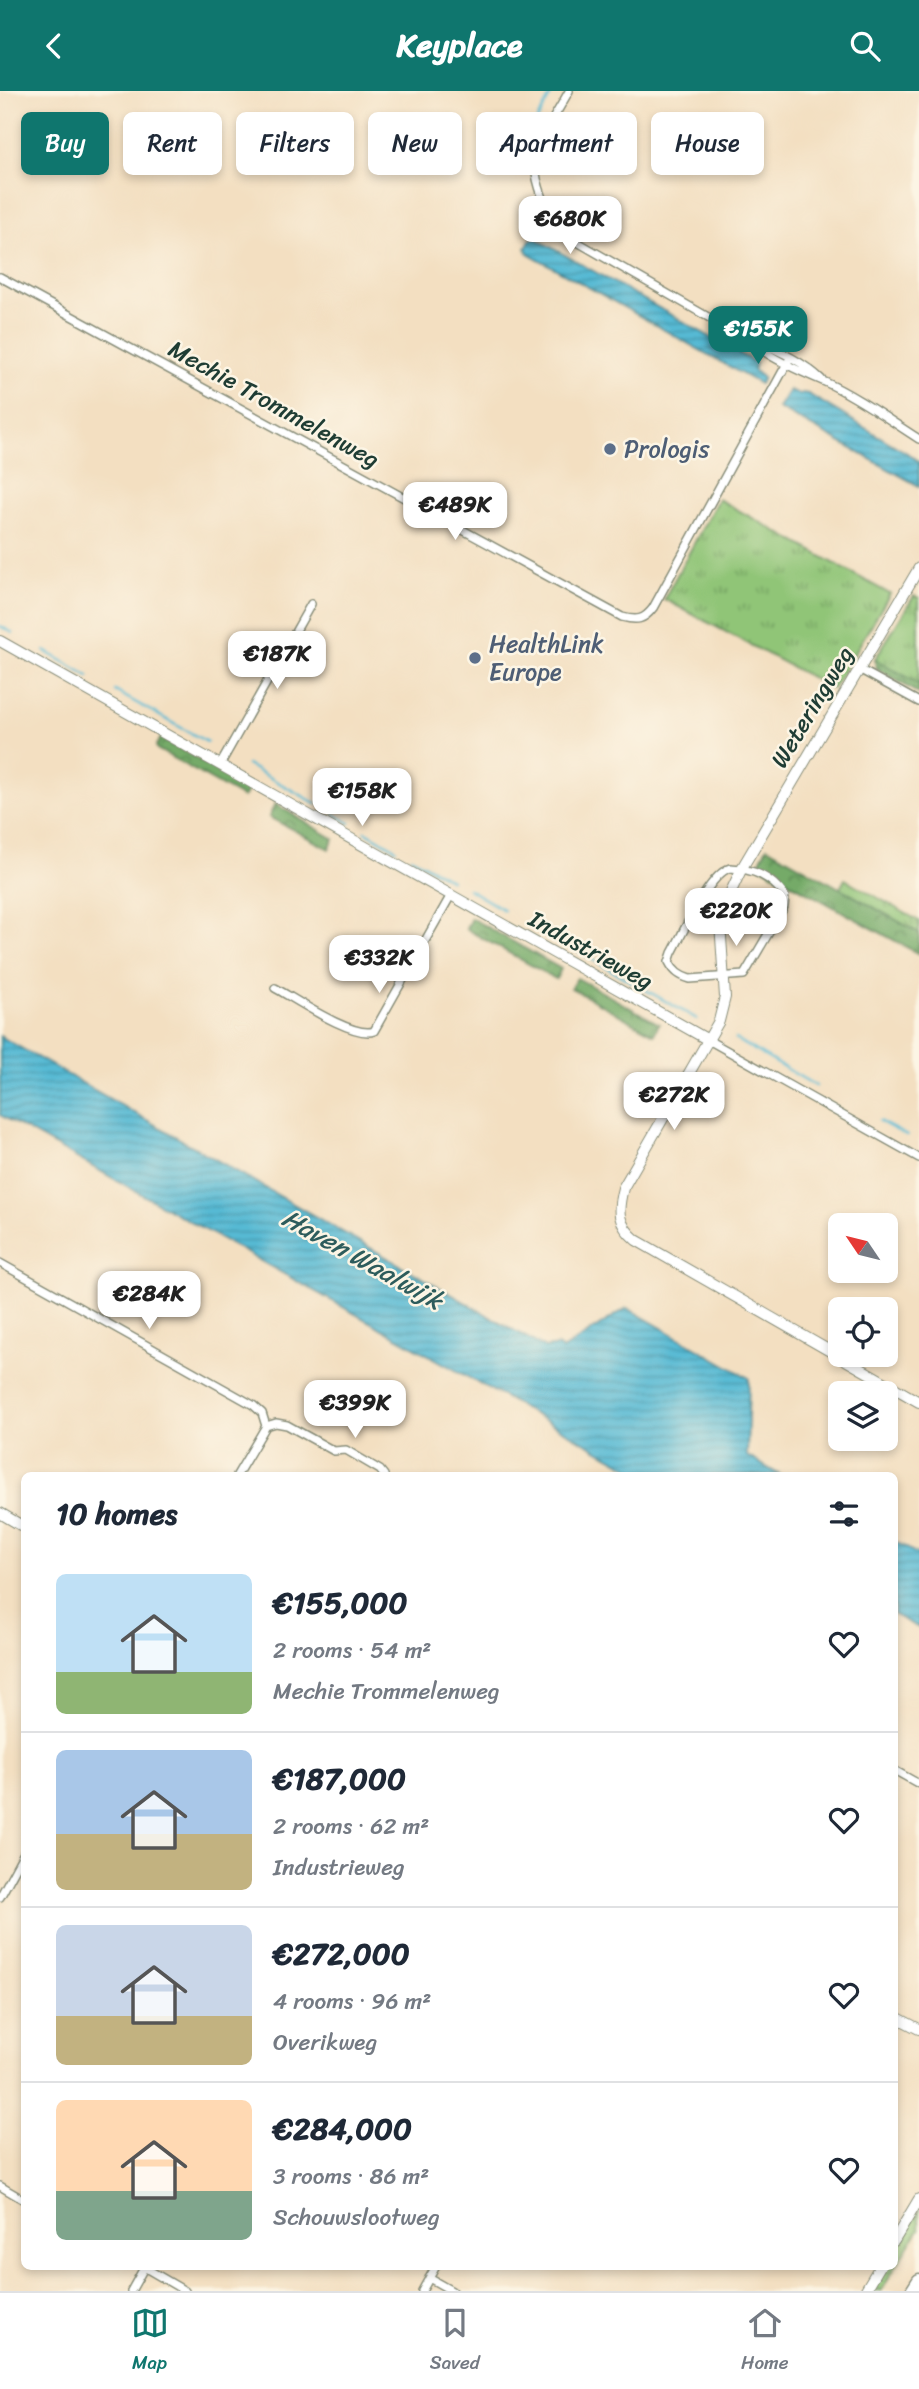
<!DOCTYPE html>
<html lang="en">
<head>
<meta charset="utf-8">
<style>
  body { margin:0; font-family:Sriracha,sans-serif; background:#f6f6f7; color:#1f2937; height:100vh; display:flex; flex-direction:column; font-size:26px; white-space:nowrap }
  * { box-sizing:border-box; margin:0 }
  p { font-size:23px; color:#747a83 }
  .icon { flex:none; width:38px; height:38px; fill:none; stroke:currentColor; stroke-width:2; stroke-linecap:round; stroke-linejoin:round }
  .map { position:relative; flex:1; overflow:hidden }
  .sheet { position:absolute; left:21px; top:1381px; width:877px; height:798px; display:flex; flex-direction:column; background:#fff; border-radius:10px; box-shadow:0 4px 10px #0003 }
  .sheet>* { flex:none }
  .guide { position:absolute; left:21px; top:21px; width:878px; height:63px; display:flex; gap:14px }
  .needle { width:46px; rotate:305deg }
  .buttons { position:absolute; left:828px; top:1122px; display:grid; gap:14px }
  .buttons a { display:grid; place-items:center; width:70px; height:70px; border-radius:10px; background:#fff; box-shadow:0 4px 10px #0003; font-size:35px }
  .price { position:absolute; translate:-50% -60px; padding:0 16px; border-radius:14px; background:#fff; color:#222; font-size:23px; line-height:46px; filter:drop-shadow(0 2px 4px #0008) }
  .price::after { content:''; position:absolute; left:50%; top:42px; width:21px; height:16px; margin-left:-10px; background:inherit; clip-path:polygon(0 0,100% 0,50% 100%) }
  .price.current { background:#0f766e; color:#fff }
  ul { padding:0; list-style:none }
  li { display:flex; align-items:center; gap:21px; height:175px; padding:0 35px }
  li+li { border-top:2px solid #e0e1e3 }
  li span { display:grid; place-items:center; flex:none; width:196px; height:140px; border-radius:10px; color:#555 }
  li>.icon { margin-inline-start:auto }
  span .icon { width:84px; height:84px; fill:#fffc; stroke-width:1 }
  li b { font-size:30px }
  h2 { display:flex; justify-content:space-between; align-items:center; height:84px; padding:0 35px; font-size:30px }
  .pill { padding:0 24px; border-radius:10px; background:#fff; box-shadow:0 4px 10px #0003; font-size:24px; line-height:63px }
  .pill.current { background:#0f766e; color:#fff }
  header { display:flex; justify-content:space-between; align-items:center; height:91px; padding:0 35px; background:#0f766e; color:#fff; font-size:32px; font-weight:800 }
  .menu { display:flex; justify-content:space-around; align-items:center; height:98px; border-top:2px solid #e0e1e3; background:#fff; font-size:19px; color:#747a83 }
  .menu a { display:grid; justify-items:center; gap:4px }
  .menu .current { color:#0f766e }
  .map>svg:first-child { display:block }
</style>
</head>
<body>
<header><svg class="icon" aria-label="back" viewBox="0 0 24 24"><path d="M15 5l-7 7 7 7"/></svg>Keyplace<svg class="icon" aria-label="search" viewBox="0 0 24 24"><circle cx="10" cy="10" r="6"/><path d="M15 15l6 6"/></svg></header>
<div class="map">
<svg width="919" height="2200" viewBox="0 0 919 2200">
  <defs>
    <pattern id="grass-tufts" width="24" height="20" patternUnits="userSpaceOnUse" patternTransform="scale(1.75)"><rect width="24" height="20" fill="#90c577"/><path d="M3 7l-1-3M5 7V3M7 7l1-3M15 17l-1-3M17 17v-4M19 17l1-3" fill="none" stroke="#75a162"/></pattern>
    <pattern id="forest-crowns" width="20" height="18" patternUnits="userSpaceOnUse" patternTransform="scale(1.75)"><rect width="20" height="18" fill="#74aa68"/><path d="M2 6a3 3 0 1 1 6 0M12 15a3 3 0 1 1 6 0" fill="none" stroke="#5f8c56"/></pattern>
    <pattern id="water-rules" width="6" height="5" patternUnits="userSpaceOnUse" patternTransform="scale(1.75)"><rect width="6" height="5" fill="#56bad4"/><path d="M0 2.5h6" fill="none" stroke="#4798ad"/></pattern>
  </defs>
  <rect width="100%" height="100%" fill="#fcf5e5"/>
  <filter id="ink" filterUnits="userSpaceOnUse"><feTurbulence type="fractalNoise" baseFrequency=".0143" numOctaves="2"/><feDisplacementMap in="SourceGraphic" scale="14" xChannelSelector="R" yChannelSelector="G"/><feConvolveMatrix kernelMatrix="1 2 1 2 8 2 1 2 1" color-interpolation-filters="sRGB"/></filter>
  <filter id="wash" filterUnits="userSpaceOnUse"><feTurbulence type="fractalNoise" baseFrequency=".00686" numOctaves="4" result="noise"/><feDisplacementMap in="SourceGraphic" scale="28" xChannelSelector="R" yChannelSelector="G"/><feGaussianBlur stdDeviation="1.57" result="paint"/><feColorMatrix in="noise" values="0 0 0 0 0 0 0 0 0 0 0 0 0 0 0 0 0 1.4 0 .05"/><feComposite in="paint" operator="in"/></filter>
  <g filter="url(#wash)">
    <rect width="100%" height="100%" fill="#f3dfc1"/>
    <path fill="url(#grass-tufts)" stroke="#588156" stroke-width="2" d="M718,408L890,503L833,598L664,508Z
      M914,505L919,507V593L875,568Z
      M845,788L919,830V842L840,797Z
      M919,2118V2138L881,2200H872L886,2175H894V2161Z"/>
    <path fill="url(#forest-crowns)" stroke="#4a744e" stroke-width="2" d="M875,568L919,593V603L876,577Z
      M161,647L245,695L249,697L243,707L157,658L156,655Z
      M275,713L334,748L329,758L269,726Z
      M767,756L919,842V863L758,774Z
      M471,827L561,878L556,888L466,838Z
      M577,887L659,933L654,943L571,897Z"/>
    <path fill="url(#water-rules)" stroke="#3a7c84" stroke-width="2" d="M535,147L756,272L753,279L763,286L760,293L528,162L526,157L530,149Z
      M789,299L800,304L802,302L808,303L907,362L919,371V395L778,317Z
      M0,945L545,1257L558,1255L562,1259L627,1217L749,1287L747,1365L780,1384H643L0,1024Z
      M894,1450L919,1464V1537L894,1524Z"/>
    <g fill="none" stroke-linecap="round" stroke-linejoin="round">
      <path stroke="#56bad4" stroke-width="2.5" d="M519,62L553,0
        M0,535L13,542
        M45,560L89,585
        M115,600L207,651
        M247,674L317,713
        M334,723L350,732
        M365,740L396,758
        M411,766L451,789
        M468,798L504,819
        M530,833L697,928
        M735,948L816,995
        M879,1030L907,1045"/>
    </g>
  </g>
  <g filter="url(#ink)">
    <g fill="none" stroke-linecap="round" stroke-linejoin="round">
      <g stroke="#898e7a" stroke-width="10">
        <path id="street" d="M569,0C558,21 540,45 536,69C532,88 550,126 560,141L748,249C772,268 797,279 825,291C858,306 889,329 919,348
          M0,186L622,526C637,530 644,529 653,517L790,267
          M752,250C777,258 802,270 821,288
          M859,578L919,611
          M220,674L311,513
          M730,777C754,778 770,785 785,805L784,816L744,884L690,888C680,885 674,881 669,871L672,862C683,842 709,783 730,777Z
          M275,897C295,908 354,948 374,940L451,804
          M710,950L919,1067
          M0,1172L253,1314L262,1322L266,1335
          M237,1384L266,1335L276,1332L287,1334L334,1360L346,1359L380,1379L384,1384
          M894,1679L919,1693
          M0,1806L24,1762
          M0,2095L24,2109
          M142,2175L185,2200
          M429,2187L452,2200
          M131,2200L145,2175
          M422,2200L436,2175"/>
      </g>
      <g stroke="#898e7a" stroke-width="12">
        <path id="secondary" d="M919,477L742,777L727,809L720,831L725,906L719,930L623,1097C617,1120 617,1133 636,1149L919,1311
          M0,550L710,950
          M0,1422L24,1436
          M894,1925L919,1938
          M894,2150L919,2108
          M865,2200L880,2175"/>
      </g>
      <g stroke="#898e7a" stroke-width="15">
        <path id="highway" d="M912,2200L919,2189"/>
      </g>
      <use href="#street" stroke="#fff" stroke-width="7"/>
      <use href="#secondary" stroke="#fff" stroke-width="10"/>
      <use href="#highway" stroke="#fff" stroke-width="12"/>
    </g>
  </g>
  <g fill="#5c6f8a" stroke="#fcf5e5" stroke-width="2.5">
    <circle cx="610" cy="358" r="7"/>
    <circle cx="475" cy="567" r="7"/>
  </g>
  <g text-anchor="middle" stroke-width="5" stroke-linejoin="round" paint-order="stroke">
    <g font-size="24" fill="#1f3d34" stroke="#fcf5e5">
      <text transform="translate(274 313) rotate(29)" y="8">Mechie Trommelenweg</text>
      <text transform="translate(812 616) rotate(-59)" y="8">Weteringweg</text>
      <text transform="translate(591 859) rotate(29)" y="8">Industrieweg</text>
    </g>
    <g font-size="24" fill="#4e5e75" stroke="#fcf5e5" text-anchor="start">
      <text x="624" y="366">Prologis</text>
      <text x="489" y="561">HealthLink<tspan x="489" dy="28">Europe</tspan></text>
    </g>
    <g font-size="26" font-style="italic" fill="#2d5c5c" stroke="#fcf5e5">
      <text transform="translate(363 1168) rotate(29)" y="9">Haven Waalwijk</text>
    </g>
  </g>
</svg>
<div class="buttons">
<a><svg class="needle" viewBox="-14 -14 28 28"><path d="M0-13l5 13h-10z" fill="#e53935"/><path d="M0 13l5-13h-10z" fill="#747a83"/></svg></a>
<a><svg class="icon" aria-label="locate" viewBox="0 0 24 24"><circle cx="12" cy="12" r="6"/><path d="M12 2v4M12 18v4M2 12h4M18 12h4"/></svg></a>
<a><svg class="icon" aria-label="layers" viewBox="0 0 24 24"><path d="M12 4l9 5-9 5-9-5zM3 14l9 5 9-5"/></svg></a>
</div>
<b class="price" style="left:570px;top:165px">€680K</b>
<b class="price current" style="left:758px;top:275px">€155K</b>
<b class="price" style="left:455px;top:451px">€489K</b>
<b class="price" style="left:277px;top:600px">€187K</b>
<b class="price" style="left:362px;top:737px">€158K</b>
<b class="price" style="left:736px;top:857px">€220K</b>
<b class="price" style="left:379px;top:904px">€332K</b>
<b class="price" style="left:674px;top:1041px">€272K</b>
<b class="price" style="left:149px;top:1240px">€284K</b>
<b class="price" style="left:355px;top:1349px">€399K</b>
<div class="guide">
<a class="pill current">Buy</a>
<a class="pill">Rent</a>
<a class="pill">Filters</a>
<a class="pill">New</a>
<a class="pill">Apartment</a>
<a class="pill">House</a>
</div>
<section class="sheet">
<h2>10 homes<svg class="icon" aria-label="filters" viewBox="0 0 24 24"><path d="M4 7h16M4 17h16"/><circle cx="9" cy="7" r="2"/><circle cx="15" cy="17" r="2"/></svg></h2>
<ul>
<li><span style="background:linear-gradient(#bfe0f5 70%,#8fb573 0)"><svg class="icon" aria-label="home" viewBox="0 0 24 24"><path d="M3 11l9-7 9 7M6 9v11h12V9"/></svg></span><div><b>€155,000</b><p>2 rooms · 54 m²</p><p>Mechie Trommelenweg</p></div><svg class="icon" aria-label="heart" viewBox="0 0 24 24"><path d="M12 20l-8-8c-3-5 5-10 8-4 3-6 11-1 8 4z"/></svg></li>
<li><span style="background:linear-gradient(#a9c7e8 60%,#c2b280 0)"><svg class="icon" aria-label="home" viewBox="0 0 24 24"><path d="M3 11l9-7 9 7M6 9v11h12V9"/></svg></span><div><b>€187,000</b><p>2 rooms · 62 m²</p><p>Industrieweg</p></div><svg class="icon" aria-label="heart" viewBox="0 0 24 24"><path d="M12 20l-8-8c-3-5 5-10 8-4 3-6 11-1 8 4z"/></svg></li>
<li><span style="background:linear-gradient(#c9d6e8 65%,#c2b280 0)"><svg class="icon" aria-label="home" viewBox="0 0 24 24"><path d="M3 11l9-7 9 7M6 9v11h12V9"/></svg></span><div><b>€272,000</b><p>4 rooms · 96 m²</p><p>Overikweg</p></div><svg class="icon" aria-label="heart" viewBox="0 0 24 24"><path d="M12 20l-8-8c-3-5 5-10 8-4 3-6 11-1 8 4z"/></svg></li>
<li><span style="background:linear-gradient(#ffd9b3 65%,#7fa58c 0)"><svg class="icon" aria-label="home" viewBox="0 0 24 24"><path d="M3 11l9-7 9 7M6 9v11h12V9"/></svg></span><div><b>€284,000</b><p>3 rooms · 86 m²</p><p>Schouwslootweg</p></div><svg class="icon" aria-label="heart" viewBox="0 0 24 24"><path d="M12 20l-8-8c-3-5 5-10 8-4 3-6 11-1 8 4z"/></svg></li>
</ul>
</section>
</div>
<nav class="menu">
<a class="current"><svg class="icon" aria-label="map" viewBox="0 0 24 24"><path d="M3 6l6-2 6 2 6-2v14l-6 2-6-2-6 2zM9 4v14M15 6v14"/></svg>Map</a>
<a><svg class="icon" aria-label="saved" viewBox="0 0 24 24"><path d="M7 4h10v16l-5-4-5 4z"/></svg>Saved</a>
<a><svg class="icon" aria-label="home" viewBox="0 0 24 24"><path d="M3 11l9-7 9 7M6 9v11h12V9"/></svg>Home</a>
</nav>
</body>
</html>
